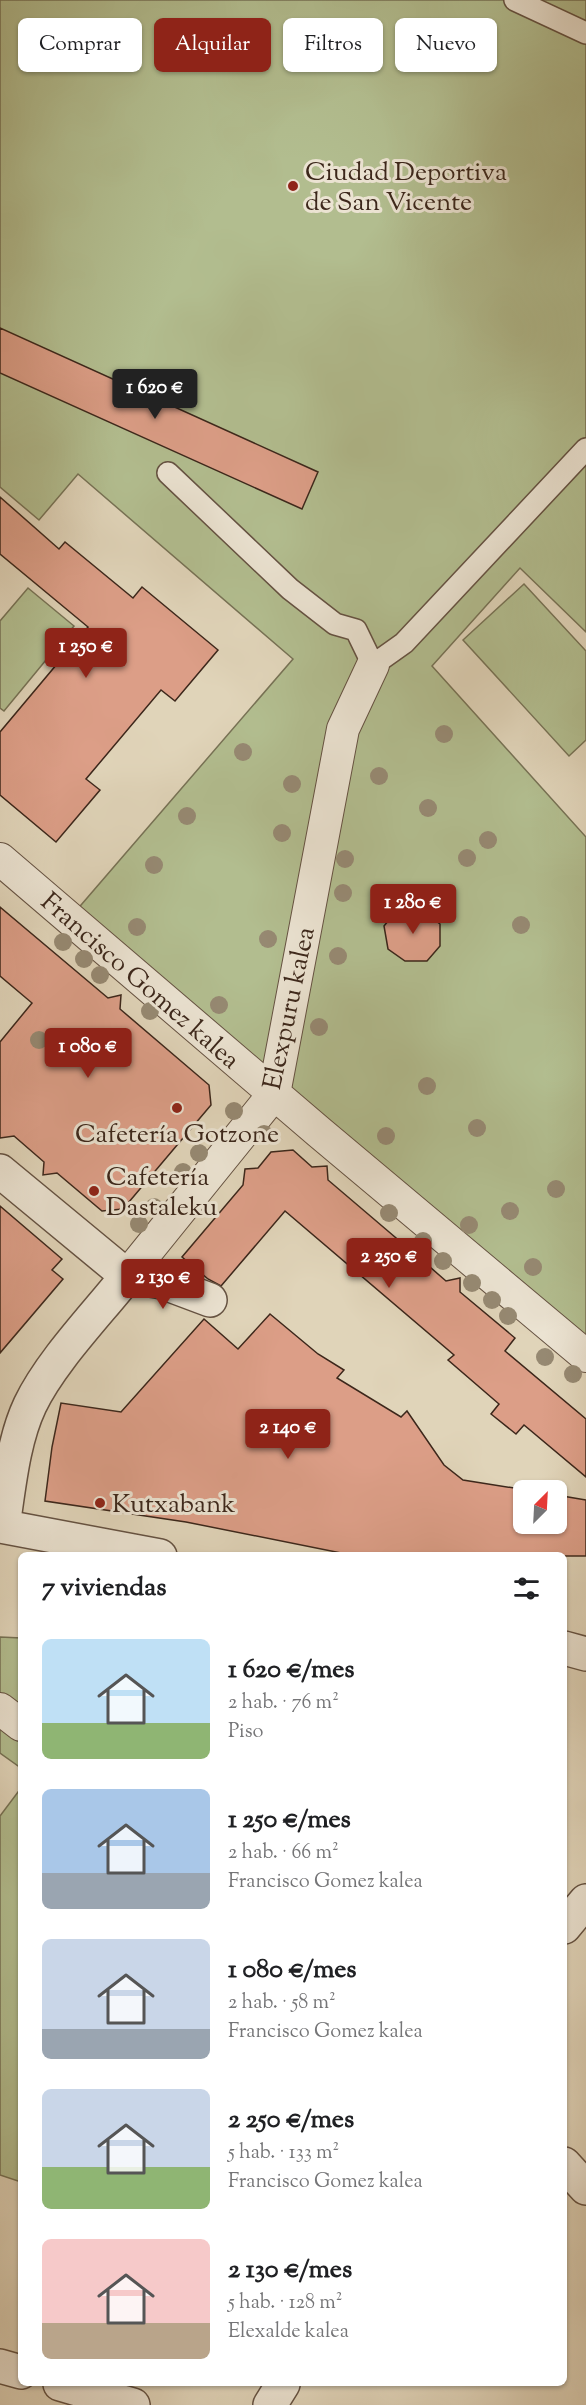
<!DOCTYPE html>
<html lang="es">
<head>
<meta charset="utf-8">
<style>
  body { margin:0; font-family:"Sorts Mill Goudy",serif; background:#f2f2f2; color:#202124; height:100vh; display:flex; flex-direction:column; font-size:22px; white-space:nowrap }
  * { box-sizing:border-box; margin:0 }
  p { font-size:20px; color:#757577 }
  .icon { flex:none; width:33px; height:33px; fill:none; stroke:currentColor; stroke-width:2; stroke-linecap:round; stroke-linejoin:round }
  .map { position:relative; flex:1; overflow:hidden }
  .side { position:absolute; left:18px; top:1552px; width:549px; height:834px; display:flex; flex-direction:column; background:#fff; border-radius:9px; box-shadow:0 2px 4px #0004 }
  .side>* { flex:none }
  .top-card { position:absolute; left:18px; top:18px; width:550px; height:54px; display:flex; gap:12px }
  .needle { width:39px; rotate:24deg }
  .fabs { position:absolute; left:513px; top:1480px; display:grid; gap:12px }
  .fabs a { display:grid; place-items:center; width:54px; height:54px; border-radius:9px; background:#fff; box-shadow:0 2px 4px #0004; font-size:30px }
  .price { position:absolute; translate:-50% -51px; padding:0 14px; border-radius:6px; background:#8f2418; color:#fff; font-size:20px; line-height:39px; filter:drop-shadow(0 2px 3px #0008) }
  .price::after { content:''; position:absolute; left:50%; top:36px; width:18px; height:14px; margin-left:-9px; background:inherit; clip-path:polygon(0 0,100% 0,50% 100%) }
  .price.on { background:#222; color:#fff }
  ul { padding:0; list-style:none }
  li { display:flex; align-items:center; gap:18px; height:150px; padding:0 24px }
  li span { display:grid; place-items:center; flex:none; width:168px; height:120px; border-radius:9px; color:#555 }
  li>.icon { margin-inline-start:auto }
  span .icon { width:72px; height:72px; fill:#fffc; stroke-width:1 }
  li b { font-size:26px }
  h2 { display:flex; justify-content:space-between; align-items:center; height:72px; padding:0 24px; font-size:26px }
  .chip { padding:0 21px; border-radius:9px; background:#fff; box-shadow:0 2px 4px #0004; font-size:21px; line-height:54px }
  .chip.on { background:#8f2418; color:#fff }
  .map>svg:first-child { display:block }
</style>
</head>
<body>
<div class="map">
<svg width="586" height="2405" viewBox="0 0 586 2405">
  <rect width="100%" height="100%" fill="#e0d4b9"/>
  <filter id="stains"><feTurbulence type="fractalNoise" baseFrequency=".00333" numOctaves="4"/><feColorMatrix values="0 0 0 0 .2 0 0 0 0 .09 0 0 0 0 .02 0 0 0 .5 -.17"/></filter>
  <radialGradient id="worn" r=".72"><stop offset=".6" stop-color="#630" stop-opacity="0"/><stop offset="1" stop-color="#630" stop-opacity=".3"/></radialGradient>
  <path fill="#b2bd8f" stroke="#777255" stroke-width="1.5" d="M0,0H586V632L520,568L432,666L586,837V1356L69,919L293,659L78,474L39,520L0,487Z
    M524,584L586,651V740L569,756L463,640Z
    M28,588L74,626L4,711L0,708V621Z
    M0,1637L21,1638V1768L0,1753Z
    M21,1788V2182L0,2175V1816Z"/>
  <path fill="#dc9e87" stroke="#3c271b" stroke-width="1.5" d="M0,328L318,472L302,509L0,373Z
    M0,497L59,549L65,542L133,598L142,587L218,650L175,701L161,690L86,779L100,790L56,842L0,795V732L88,627L0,554Z
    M0,907L108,998L121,995L120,1009L209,1085L211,1105L123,1209L102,1211L57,1173L43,1175L44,1162L14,1136L0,1138V1042L32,1003L0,976Z
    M419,908L440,924V946L427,961H405L388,949L384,926L397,910Z
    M293,1150L312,1167L327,1166L328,1180L402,1243L415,1241V1254L446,1281L460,1278V1292L515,1338L505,1351L586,1419V1477L524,1425L516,1434L491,1414L499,1404L448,1360L454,1355L285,1211L221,1286L208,1279L182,1257L243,1185L245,1169L258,1168L271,1152Z
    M0,1206L62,1259L52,1270L63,1279L0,1353Z
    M270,1314L318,1354L344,1370L337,1378L401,1417L407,1411L444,1465L463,1480L533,1491H524V1524H556V1495L586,1500V1556H356L186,1522L45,1501L52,1447L61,1403L121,1412L204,1319L238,1349Z"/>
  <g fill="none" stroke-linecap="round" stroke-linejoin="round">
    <g stroke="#655242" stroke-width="24">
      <path id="service" d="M515,0L586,33
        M168,473L290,589L335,624L356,630L373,665L404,643L586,449"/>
    </g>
    <g stroke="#655242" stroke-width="34">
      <path id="pedestrian" d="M0,859L319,1132L586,1356
        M127,1276L274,1094L343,729L373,665
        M0,1709L21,1725"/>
    </g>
    <g stroke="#655242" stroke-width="36">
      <path id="minor" d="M0,1171L127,1276L162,1282L210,1300
        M0,1526L160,1556
        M3,1526C9,1487 13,1441 30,1405C51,1361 97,1314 127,1276
        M564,1648L586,1654
        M564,2164L586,2188"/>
    </g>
    <g stroke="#655242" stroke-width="36">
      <path id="tertiary" d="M564,1927L586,1901
        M0,2366L21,2372
        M60,2384L133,2405
        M270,2405L283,2384"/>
    </g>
    <use href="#service" stroke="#ebe3d2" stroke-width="21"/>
    <use href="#pedestrian" stroke="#ebe3d2" stroke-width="32"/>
    <use href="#minor" stroke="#ebe3d2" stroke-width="33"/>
    <use href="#tertiary" stroke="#ebe3d2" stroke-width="33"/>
  </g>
  <g fill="#968972">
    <circle cx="444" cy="734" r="9"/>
    <circle cx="243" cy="752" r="9"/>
    <circle cx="379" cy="776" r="9"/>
    <circle cx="292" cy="784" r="9"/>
    <circle cx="428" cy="808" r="9"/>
    <circle cx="187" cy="816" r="9"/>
    <circle cx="282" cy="833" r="9"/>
    <circle cx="488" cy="840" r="9"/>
    <circle cx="467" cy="858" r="9"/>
    <circle cx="345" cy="859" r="9"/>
    <circle cx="154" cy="865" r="9"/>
    <circle cx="343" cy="893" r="9"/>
    <circle cx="521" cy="925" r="9"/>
    <circle cx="137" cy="927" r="9"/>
    <circle cx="268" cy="939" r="9"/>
    <circle cx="63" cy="942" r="9"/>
    <circle cx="338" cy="956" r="9"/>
    <circle cx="84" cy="959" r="9"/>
    <circle cx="100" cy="975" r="9"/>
    <circle cx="219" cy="1005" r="9"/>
    <circle cx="150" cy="1011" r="9"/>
    <circle cx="319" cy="1027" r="9"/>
    <circle cx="39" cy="1040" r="9"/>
    <circle cx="427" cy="1086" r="9"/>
    <circle cx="234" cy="1111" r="9"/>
    <circle cx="477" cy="1128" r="9"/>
    <circle cx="264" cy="1134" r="9"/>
    <circle cx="386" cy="1136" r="9"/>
    <circle cx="199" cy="1153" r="9"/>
    <circle cx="183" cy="1172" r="9"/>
    <circle cx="556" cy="1189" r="9"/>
    <circle cx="154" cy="1207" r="9"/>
    <circle cx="510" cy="1211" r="9"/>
    <circle cx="389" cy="1213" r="9"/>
    <circle cx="139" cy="1224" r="9"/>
    <circle cx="469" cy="1225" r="9"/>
    <circle cx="423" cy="1241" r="9"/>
    <circle cx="443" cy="1261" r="9"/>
    <circle cx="533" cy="1267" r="9"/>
    <circle cx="472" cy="1283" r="9"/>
    <circle cx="492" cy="1300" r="9"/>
    <circle cx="508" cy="1316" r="9"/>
    <circle cx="545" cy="1357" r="9"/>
    <circle cx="573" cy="1374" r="9"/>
  </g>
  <g fill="#8f2418" stroke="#ebe3d2" stroke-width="2">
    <circle cx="293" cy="186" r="6"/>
    <circle cx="177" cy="1108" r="6"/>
    <circle cx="94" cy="1191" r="6"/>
    <circle cx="100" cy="1503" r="6"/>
  </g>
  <g text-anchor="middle" stroke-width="6" stroke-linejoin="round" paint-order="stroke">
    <g font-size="26" fill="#3c271b" stroke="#ebe3d2" text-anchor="start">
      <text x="305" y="180">Ciudad Deportiva<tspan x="305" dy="30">de San Vicente</tspan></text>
      <text x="177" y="1142" text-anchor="middle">Cafetería Gotzone</text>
      <text x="106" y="1185">Cafetería<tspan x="106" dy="30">Dastaleku</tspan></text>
      <text x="112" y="1512">Kutxabank</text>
    </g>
    <g font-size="26" fill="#3c271b" stroke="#ebe3d2">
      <text transform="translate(141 980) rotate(41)" y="9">Francisco Gomez kalea</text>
      <text transform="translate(288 1008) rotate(-78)" y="9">Elexpuru kalea</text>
    </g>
  </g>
  <rect width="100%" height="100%" filter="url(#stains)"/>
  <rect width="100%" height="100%" fill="url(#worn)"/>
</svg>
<div class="fabs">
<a><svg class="needle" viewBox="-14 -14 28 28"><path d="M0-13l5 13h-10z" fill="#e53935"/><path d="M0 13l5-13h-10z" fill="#757577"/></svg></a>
</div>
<b class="price on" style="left:155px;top:420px">1 620 €</b>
<b class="price" style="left:86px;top:679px">1 250 €</b>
<b class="price" style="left:413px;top:935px">1 280 €</b>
<b class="price" style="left:88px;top:1079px">1 080 €</b>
<b class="price" style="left:389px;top:1289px">2 250 €</b>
<b class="price" style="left:163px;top:1310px">2 130 €</b>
<b class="price" style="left:288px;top:1460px">2 140 €</b>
<div class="top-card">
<a class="chip">Comprar</a>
<a class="chip on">Alquilar</a>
<a class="chip">Filtros</a>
<a class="chip">Nuevo</a>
</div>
<section class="side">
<h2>7 viviendas<svg class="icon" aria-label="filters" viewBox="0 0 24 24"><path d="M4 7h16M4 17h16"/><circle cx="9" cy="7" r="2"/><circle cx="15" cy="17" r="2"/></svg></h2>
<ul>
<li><span style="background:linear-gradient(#bfe0f5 70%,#8fb573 0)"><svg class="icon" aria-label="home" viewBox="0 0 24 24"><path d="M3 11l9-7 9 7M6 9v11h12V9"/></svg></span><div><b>1 620 €/mes</b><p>2 hab. · 76 m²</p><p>Piso</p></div></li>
<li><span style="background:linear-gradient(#a9c7e8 70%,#9aa5b1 0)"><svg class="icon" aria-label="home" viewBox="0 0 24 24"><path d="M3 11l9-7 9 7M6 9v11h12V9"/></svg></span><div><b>1 250 €/mes</b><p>2 hab. · 66 m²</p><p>Francisco Gomez kalea</p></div></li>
<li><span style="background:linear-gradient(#c9d6e8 75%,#9aa5b1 0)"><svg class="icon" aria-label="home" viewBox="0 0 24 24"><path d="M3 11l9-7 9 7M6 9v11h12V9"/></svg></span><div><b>1 080 €/mes</b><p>2 hab. · 58 m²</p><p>Francisco Gomez kalea</p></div></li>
<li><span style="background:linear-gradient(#c9d6e8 65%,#8fb573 0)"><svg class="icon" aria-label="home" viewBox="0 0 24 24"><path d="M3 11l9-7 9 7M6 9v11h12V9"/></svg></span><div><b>2 250 €/mes</b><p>5 hab. · 133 m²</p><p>Francisco Gomez kalea</p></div></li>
<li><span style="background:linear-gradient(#f6c9c9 70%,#b9a48a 0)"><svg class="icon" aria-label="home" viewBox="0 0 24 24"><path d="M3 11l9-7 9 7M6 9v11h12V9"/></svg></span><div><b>2 130 €/mes</b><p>5 hab. · 128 m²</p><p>Elexalde kalea</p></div></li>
</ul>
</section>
</div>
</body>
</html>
